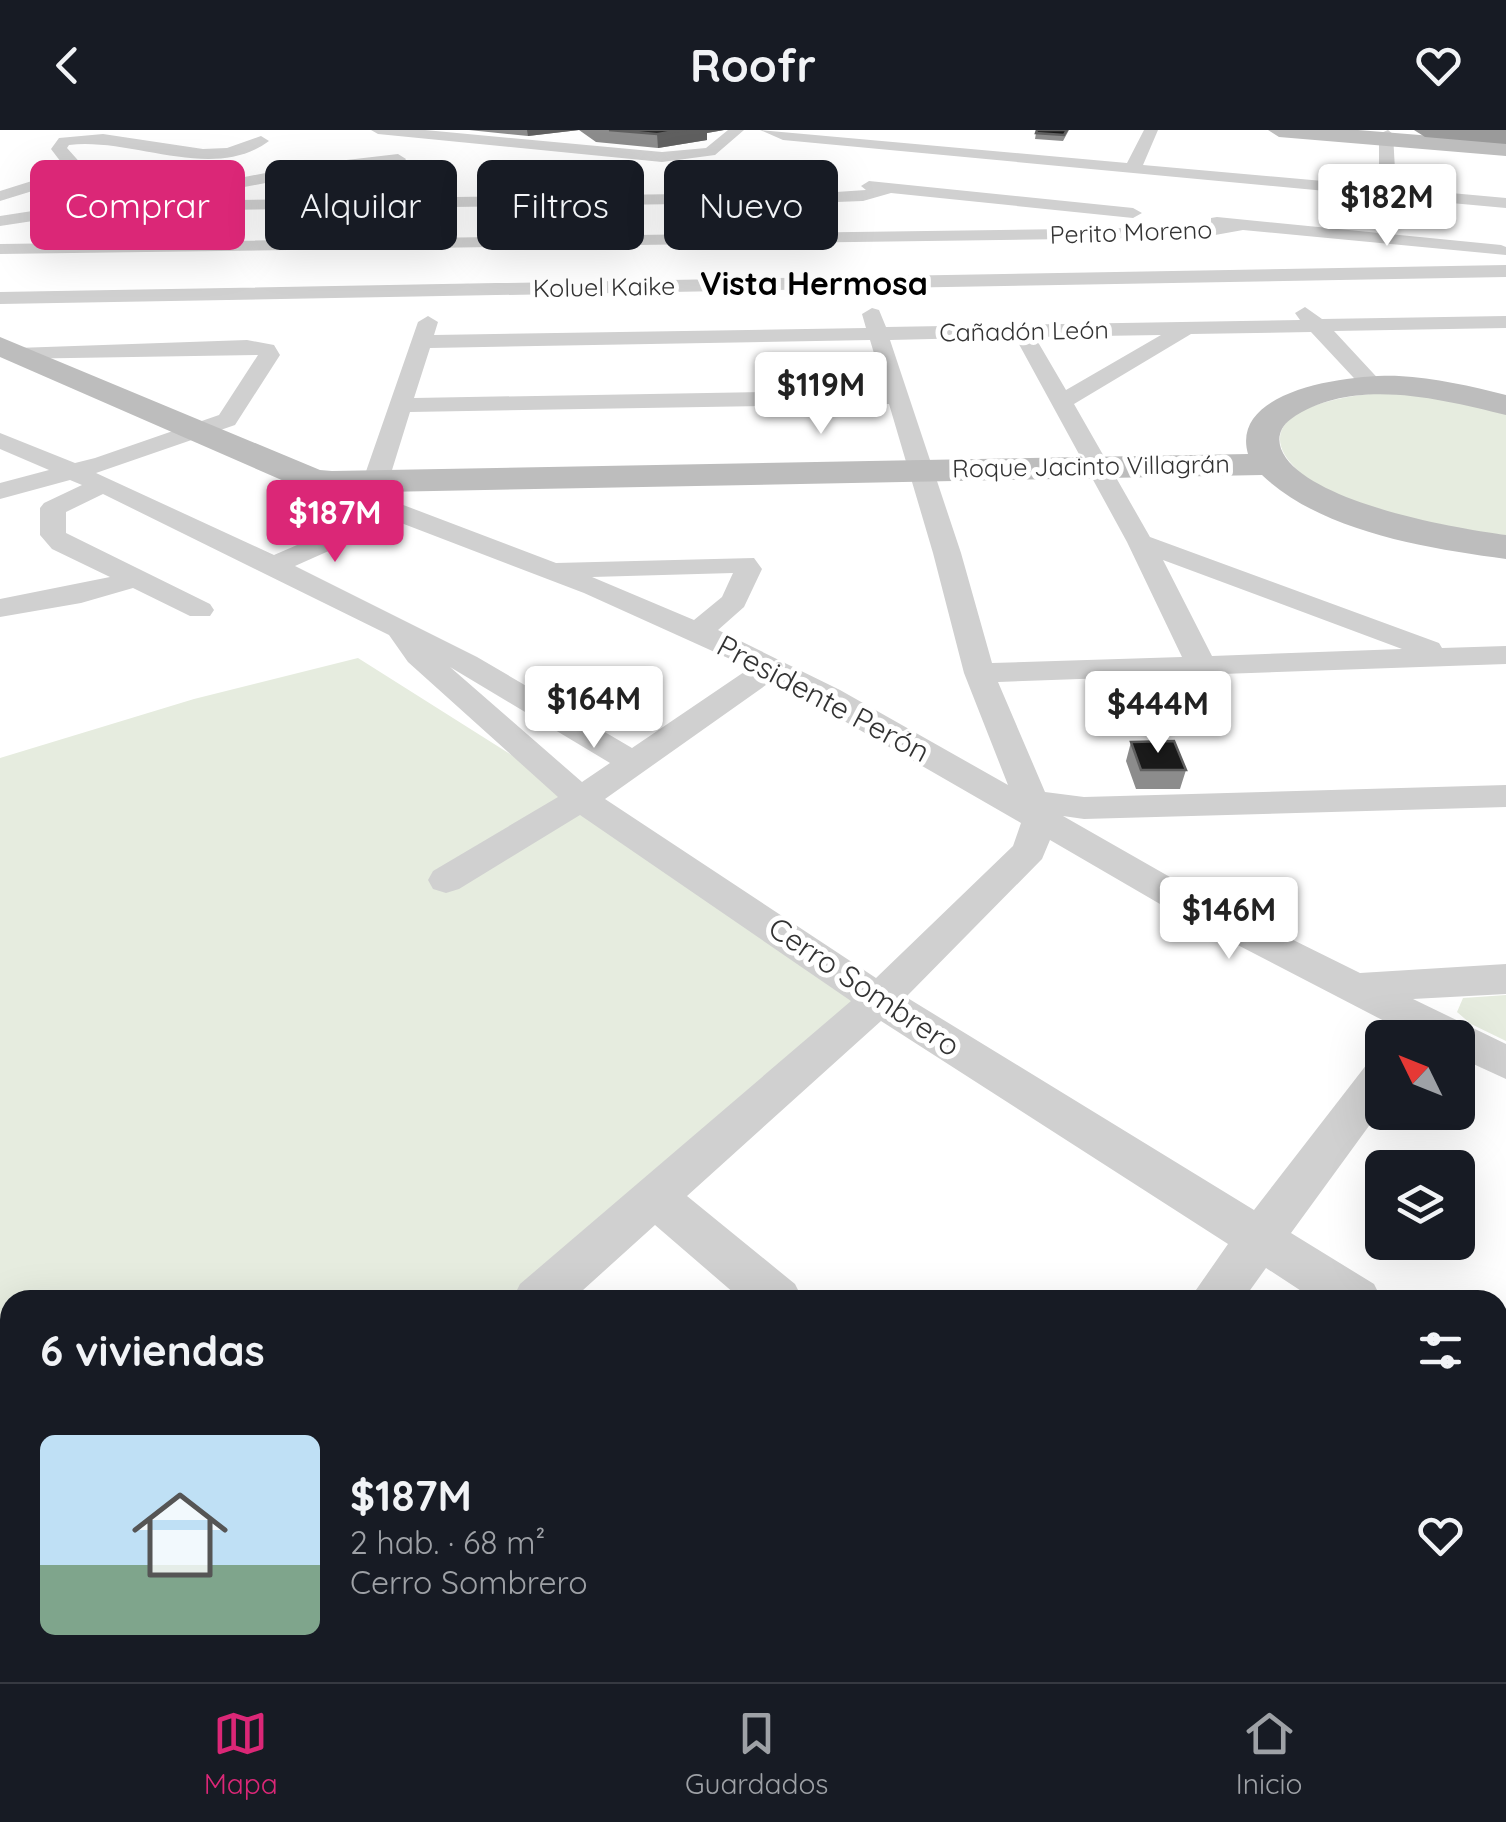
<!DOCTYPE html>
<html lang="es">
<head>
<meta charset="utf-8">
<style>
  body { margin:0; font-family:Quicksand,sans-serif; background:#20242c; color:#f1f3f6; height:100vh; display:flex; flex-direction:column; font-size:38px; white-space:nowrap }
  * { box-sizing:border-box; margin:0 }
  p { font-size:32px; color:#9ea1a6 }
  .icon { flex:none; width:55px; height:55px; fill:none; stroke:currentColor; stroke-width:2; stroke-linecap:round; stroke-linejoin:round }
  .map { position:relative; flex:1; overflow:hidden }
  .drawer { position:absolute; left:0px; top:1160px; width:1508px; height:392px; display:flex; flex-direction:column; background:#171b24; border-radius:30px 30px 0 0; box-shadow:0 10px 40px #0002 }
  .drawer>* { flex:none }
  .guide { position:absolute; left:30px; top:30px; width:1000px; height:90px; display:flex; gap:20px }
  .needle { width:65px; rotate:313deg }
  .tools { position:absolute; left:1365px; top:890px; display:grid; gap:20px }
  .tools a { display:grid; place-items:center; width:110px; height:110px; border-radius:15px; background:#171b24; box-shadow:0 10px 40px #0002; font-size:50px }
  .price { position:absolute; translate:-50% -85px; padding:0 22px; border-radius:10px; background:#fff; color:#222; font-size:32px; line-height:65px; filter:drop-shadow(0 2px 5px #0008) }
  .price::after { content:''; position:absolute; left:50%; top:60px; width:30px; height:22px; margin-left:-15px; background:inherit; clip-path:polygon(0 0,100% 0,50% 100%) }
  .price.selected { background:#db2777; color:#fff }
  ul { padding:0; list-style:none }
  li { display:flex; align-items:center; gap:30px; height:250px; padding:0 40px }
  li span { display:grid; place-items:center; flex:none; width:280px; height:200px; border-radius:15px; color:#555 }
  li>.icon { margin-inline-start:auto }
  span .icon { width:120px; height:120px; fill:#fffc; stroke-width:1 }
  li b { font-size:42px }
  h2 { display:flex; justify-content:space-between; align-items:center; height:120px; padding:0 40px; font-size:42px }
  .chip { padding:0 35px; border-radius:15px; background:#171b24; box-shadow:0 10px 40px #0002; font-size:35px; line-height:90px }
  .chip.selected { background:#db2777; color:#fff }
  header { display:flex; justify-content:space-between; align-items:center; height:130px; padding:0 40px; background:#171b24; font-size:45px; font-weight:800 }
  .tabs { display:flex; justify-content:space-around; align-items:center; height:140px; border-top:2px solid #363941; background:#171b24; font-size:28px; color:#9ea1a6 }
  .tabs a { display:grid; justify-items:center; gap:5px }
  .tabs .selected { color:#db2777 }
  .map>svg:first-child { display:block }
</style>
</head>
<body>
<header><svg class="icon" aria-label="back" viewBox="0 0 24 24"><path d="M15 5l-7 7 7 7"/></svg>Roofr<svg class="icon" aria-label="heart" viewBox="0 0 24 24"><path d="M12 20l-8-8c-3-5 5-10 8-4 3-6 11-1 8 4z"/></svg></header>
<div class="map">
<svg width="1506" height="1552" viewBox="0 0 1506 1552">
  <rect width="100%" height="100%" fill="#fff"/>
  <path fill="#e6ecdf" d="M1380,263L1421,265L1506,282V405C1463,402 1395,395 1356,377C1243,323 1260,273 1380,263Z
    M358,528L581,669L879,870L537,1170H10V1542L358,1543L356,1552H0V628L194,569Z
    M1506,865V911L1471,894L1457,882L1463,868Z"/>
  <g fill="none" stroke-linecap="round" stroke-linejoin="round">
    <path fill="#d0d0d0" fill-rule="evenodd" d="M371,0H425L662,22L706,18L728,0H744L715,25L662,32L378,4Z
      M760,0L1127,33L1144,0H1158L1143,35L1379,56V4L1388,0L1393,4L1396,58L1506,68V78L1396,68L1397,87L1388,92L1379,87V66L783,10Z
      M103,4L203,19L227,18L261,6L269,11C213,53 132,7 69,15L67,18L84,37L81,46L0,71V61L67,40L51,19L59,8Z
      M398,24L406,29L404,32L312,44L213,63L205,58L213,53L312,34Z
      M869,51L1133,78L1142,83L1133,88L891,63L863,71L836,72L141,81L125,77L0,96V86L149,63L155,64L156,71L836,62L866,60L861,56Z
      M1217,87L1501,115L1506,117V125L1243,100L1204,107L0,124V114L1204,97L1211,95V88Z
      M1506,135V147L0,174V162Z
      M1305,177L1322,189L1506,186V198L1334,201L1385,256L1374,263L1366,261L1311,202L1191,204L1074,274L1150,407L1439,513L1442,518L1506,516V534L998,552L1045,662L1084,667L1506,655V677L1084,689L1063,686L1198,763L1360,843L1506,834V864L1413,869L1506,914V949L1458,927V908H1417L1172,781L1050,710L1042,729L906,867L1254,1080L1367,934L1382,929V978L1291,1103L1374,1154L1382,1170H1315L1266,1138L1243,1170H1189L1228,1114L881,891L687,1066L795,1154L803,1170H742L655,1095L572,1170H512L520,1154L851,871L580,685L459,759L446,763L433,759L428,750L433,741L558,667L408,532L389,505L103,364L66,382V403L210,474L214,480L210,486H190L133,458L81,473L0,487V469L110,447L52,419L40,405V378L44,373L82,355L70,350L0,369V353L49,340L0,319V303L75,333L95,328L219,285L258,225L9,229L6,224L17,218L247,210L274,215L280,225L235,295L96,343L274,425L373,382L304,355L300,350L313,342L356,358L363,350L418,192L428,186L438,192L434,205L866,198L862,184L872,178L879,180L886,197L1300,190L1295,183ZM1161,205L1066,260L1035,207ZM1015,207L1127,412L1182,527L992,533L961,423L890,210ZM870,210L885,260L414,268L430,218ZM889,274L933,423L964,543L1008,655L840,560L718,500L744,477L762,439L754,428L556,433L377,365L388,353L410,282ZM396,391L584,463L750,538L632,618L477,527L295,436ZM1163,430L1402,519L1212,526ZM733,443L722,467L694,490L592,447ZM450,537L610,633L582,652ZM773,550L1021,693L1013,716L876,848L605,669Z
      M1498,1234L1506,1237V1290L1498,1286Z
      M60,1542H129L125,1552H56Z
      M329,1542H389L387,1552H327Z
      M501,1542H565L569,1552H505Z
      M910,1542H972L968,1552H906Z
      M1200,1542H1267L1271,1552H1204Z"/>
    <path fill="#bdbdbd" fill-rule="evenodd" d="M1268,0H1358L1506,12V26L1279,7Z
      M0,207L320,340L332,341L1248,324C1229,258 1355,244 1399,246C1435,248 1471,256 1506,265V285C1439,269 1353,246 1291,289C1277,299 1276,314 1286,328C1320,374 1452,398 1506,405V429C1426,418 1322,402 1262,345L332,363L300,358L0,227Z"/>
    <path fill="#9a9a9a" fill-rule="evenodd" d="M1414,0H1506V14L1425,7Z"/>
  </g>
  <path fill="#8c8c8c" d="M469,0H724L707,3V10L658,18L596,12L579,0L528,6Z
    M1069,0L1063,11L1035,9L1036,3Z
    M1131,612L1186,640L1180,659H1136L1126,631Z"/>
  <path fill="#5f5f5f" d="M527,0H579L528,6Z
    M686,0H724L707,3V10L658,18L657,4Z"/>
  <path fill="#1a1a1a" stroke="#5f5f5f" stroke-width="2.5" d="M609,0H686L657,4Z
    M1037,0H1067L1064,5L1036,3Z
    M1174,611L1186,640H1141L1131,612Z"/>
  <g text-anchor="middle" stroke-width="10" stroke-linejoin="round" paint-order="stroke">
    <g font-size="25" fill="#333" stroke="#fff">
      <text transform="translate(1131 102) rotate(-2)" y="9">Perito Moreno</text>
      <text transform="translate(604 157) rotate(-1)" y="9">Koluel Kaike</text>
      <text transform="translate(1024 201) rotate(-1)" y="9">Cañadón León</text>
      <text transform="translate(1091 336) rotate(-1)" y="9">Roque Jacinto Villagrán</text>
    </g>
    <g font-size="30" fill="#333" stroke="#fff">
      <text transform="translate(823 569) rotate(28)" y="10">Presidente Perón</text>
      <text transform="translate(864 857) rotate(34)" y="10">Cerro Sombrero</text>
    </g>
    <g font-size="32" font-weight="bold" fill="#000" stroke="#fff">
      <text x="814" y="165">Vista Hermosa</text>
    </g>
  </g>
</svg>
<div class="tools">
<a><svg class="needle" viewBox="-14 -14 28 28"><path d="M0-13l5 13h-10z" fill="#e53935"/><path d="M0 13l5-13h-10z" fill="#9ea1a6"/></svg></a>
<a><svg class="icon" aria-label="layers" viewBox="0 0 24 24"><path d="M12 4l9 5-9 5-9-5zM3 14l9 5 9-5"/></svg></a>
</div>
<b class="price" style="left:1387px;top:119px">$182M</b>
<b class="price" style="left:821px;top:307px">$119M</b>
<b class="price selected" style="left:335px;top:435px">$187M</b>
<b class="price" style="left:594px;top:621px">$164M</b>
<b class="price" style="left:1158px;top:626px">$444M</b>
<b class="price" style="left:1229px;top:832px">$146M</b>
<div class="guide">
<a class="chip selected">Comprar</a>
<a class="chip">Alquilar</a>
<a class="chip">Filtros</a>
<a class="chip">Nuevo</a>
</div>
<section class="drawer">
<h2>6 viviendas<svg class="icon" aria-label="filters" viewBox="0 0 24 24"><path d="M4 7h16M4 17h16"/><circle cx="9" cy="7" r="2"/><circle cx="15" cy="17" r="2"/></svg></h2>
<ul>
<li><span style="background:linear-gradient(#bfe0f5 65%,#7fa58c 0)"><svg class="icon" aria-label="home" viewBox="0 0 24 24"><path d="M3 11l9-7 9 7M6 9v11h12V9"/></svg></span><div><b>$187M</b><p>2 hab. · 68 m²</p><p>Cerro Sombrero</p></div><svg class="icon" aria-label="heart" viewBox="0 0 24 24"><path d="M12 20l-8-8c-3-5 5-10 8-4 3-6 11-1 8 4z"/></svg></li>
</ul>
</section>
</div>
<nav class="tabs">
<a class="selected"><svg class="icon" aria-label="map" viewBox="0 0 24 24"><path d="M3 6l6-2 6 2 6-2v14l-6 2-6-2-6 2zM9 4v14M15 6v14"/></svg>Mapa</a>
<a><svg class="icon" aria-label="saved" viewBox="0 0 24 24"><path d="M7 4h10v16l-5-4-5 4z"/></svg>Guardados</a>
<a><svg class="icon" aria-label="home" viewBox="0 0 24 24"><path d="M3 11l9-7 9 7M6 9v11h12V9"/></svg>Inicio</a>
</nav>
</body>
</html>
